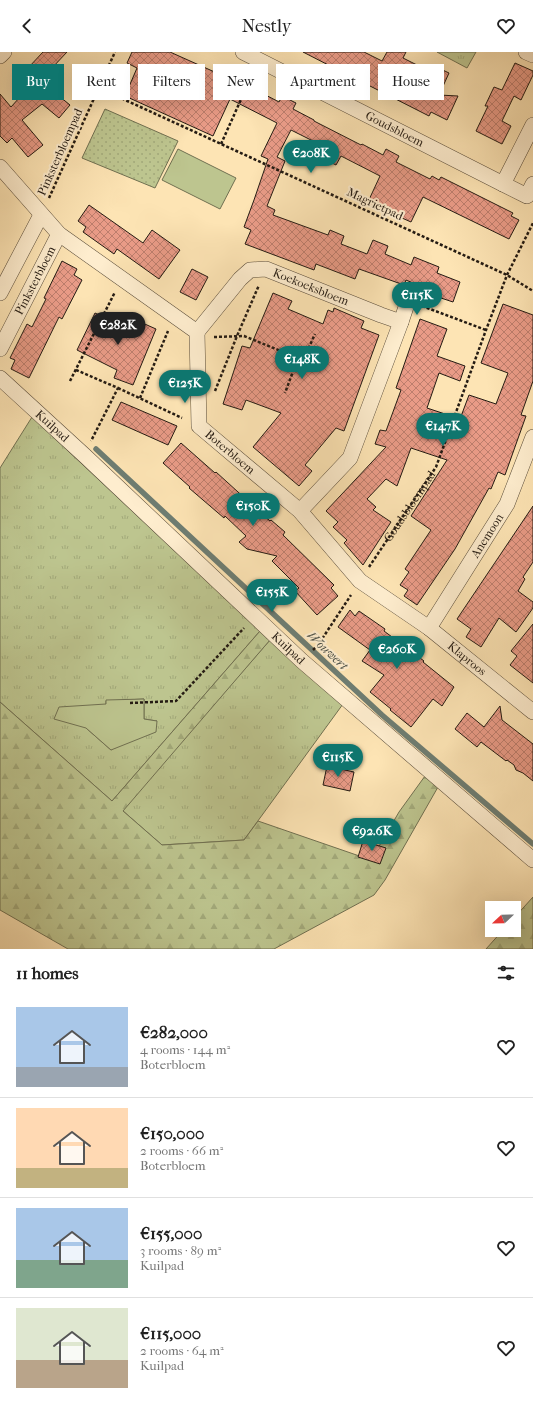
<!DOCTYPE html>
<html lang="en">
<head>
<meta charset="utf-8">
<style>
  body { margin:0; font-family:"IM FELL French Canon",serif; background:#f2f2f2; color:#222; height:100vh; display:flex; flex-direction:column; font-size:15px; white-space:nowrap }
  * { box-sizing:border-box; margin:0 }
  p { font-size:13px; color:#767676 }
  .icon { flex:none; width:22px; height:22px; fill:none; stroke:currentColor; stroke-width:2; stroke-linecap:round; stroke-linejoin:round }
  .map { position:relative; height:897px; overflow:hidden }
  .sheet { display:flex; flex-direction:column; background:#fff; flex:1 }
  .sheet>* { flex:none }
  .top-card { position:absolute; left:12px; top:12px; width:509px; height:36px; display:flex; gap:8px }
  .needle { width:26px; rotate:248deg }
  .fabs { position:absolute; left:485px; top:849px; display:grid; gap:8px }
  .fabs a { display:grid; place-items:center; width:36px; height:36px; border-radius:0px; background:#fff; box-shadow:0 4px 16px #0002; font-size:20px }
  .price { position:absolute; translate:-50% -34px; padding:0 9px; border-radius:14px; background:#0f766e; color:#fff; font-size:13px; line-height:26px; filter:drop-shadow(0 1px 2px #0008) }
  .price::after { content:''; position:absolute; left:50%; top:24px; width:12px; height:9px; margin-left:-6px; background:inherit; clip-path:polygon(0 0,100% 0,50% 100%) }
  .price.selected { background:#222; color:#fff }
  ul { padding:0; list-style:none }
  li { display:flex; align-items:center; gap:12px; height:100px; padding:0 16px }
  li+li { border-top:1px solid #e0e0e0 }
  li span { display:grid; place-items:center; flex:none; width:112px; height:80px; border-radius:0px; color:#555 }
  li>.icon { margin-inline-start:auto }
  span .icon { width:48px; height:48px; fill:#fffc; stroke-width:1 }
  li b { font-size:17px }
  h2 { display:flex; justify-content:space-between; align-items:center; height:48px; padding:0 16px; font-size:17px }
  .chip { padding:0 14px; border-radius:0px; background:#fff; box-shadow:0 4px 16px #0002; font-size:14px; line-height:36px }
  .chip.selected { background:#0f766e; color:#fff }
  header { display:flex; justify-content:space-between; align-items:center; height:52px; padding:0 16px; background:#fff; font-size:18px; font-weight:600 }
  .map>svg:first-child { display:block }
</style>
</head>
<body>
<header><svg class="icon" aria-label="back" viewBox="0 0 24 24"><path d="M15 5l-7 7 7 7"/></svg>Nestly<svg class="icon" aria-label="heart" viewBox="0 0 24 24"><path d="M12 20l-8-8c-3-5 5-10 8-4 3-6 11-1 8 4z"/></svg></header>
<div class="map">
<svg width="533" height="897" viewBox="0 0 533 897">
  <defs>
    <pattern id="grass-tufts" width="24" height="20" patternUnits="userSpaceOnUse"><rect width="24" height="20" fill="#bdc58f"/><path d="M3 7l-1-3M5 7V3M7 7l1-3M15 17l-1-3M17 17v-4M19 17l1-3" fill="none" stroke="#a2a97a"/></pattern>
    <pattern id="forest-firs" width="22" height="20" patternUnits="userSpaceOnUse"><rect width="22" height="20" fill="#bdc58f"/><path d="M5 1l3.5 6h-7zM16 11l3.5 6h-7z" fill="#a2a97a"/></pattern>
    <pattern id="park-dots" width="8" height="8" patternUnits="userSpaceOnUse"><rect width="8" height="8" fill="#bdc58f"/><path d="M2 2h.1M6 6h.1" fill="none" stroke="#a2a97a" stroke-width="1.8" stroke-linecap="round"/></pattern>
    <pattern id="building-cross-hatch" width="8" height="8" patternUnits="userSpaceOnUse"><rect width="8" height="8" fill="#e99b87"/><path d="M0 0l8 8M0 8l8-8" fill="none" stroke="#bd7e6d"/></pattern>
  </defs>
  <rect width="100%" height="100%" fill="#fde4b4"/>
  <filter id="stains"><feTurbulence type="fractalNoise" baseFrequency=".005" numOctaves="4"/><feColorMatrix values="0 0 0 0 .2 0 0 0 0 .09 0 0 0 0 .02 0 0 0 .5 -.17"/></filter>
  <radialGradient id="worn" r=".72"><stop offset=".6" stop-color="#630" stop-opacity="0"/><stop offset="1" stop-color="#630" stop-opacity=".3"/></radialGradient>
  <path fill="url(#grass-tufts)" stroke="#707051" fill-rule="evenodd" d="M437,0H476L467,16Z
    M32,365L260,579L112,749L0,650V416ZM144,647V667L157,669L111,698L86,676L106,652V649Z
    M270,588L343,652L244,788L162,793L122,758Z"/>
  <path fill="url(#forest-firs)" stroke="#707051" d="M260,579L270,588L123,759L162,793L244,788L258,769L371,808L399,760L425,724L438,735L385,828L374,843L274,897H68L0,858V650L112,749Z
    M533,845V897H486L503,878H514V866Z"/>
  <path fill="url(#park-dots)" stroke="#707051" d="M105,57L178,89L155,136L82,106Z"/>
  <path fill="#bdc58f" stroke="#707051" d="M178,97L236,126L220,157L162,128Z
    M144,647V667L157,669L156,680L111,698L86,676L54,667L59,655L106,652V648Z"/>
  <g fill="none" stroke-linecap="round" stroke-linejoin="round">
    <path stroke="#6e7d72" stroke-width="5.5" d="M96,397L382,663L533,792"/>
  </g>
  <path fill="url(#building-cross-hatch)" stroke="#241b13" d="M43,0H67L52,16L59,22L48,35L70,53L59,66L42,52L22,68L43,93L28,105L12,86L7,91L0,84V42L11,55L38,25L28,16Z
    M132,0H170L228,26L226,30L255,44L258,39L279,50L282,44L296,51L293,57L314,68V69L361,93L362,92L383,103L386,97L399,104L396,110L430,127L432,124L439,128L441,125L513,161L511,164L519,168L509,187L423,145L411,170L402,166L401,168L392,162L391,163L367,152L380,124L341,104L336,113L312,101L317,91L291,78L277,105L285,109L267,154L275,158L273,163L328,183L330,178L344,184L341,192L367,202L373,188L388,194L385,202L411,213L414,205L439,215L437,221L460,230L453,250L432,243L433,240L406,228L404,233L359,217L355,227L316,212L314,218L245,192L251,178L244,175L254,148L268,107L261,104L277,71L230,47L213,84L125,44L137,16L127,11Z
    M303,0H364L382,9L387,0H406L403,6L429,19L432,13L449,21L439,43L458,44L447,68L431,60L429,64L370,34L369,35L362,32L360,35L342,25L344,21Z
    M515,11L533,19V23L521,48L514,44L502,69L511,74L502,92L476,79L488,54H485L494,35L502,38Z
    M89,153L143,191L152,178L180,198L159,227L117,197L114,202L83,180L86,175L78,169Z
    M62,209L77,217L74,223L82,228L62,267L59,265L29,326L11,317L15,308L10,306L27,272L32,275L46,247L44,246Z
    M192,217L208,225L196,248L180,240Z
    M273,241L292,249L288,257L323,272L328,258L333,260L334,256L364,269L361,276L379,283L344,379L336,376L305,413L312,419L299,434L253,395L281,361L246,348L242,358L223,352L242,294L250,296Z
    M503,252L533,263V329L521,363L526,364L505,423L498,420L491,437L489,436L455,497L417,553L404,544L408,538L400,533L409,520L405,517L431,478L411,464L447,408L411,396L397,434L386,427L367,447L376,455L373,458L391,470L363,513L344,491L347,488L333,475L338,470L326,459L386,395L375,392L380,378L386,379L401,338L396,336L420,267L447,277L437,304L465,314L460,329L439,321L427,356L460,367L469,343L496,352L508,321L481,311Z
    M95,261L134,279L138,269L156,277L133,333L114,326L117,318L77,298Z
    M121,350L177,374L168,393L112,368Z
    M181,391L215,421L216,420L270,469L271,468L285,480L283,483L334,533L331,536L338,544L317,563L295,539L299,536L272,509L277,504L247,497L239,490L246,484L225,464L224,466L189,436L190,435L163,411Z
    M533,454V510L523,525L525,527L518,539L533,550V556L516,580L499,566L481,595L466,585L471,577L457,567Z
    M350,558L355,564L359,559L385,577L384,579L424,609L423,610L454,635L442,654L433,647L411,675L390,658L391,657L370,640L384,623L362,609L370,598L338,575Z
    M533,572V631L510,613L517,604L511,599Z
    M500,654L502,668L533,692V729L523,721L516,718L514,713L507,708L506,709L481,690L477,695L455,677L467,661L484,675Z
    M327,714L354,720L350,739L323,733Z
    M363,789L386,796L380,812L358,805Z"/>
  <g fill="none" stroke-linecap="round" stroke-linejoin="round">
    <g stroke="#5a4d3b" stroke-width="16">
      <g id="minor">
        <path id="s2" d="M243,0L503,132L533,73"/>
        <path d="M526,0L533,3"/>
        <path d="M0,4L4,0"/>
        <path id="s3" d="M0,115L59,182L197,280L199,374L300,459L360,529L429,576L533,660"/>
        <path d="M503,132L527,144L533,132"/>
        <path d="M0,241L41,163"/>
        <path d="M401,270L408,249"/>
        <path id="s4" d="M197,280L240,227L250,218L266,217L381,263L401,270L350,406L300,459"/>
        <path id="s5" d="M0,297L59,182"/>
        <path id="s6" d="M0,326L84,403L302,609L533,808"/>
        <path id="s7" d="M429,576L507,452L533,385"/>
      </g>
    </g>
    <g stroke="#241b13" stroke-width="2.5" stroke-dasharray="3 2" stroke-linecap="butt">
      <path d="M99,36L507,223L533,239"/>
      <path d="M221,92L252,23"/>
      <path d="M49,146L115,0"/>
      <path d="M422,254L486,278"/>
      <path d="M214,285L244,284L298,306L285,341"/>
      <path d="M298,306L306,302L315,282"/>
      <path d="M76,318L118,336L91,389"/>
      <path d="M70,329L115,240"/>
      <path d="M118,336L182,366"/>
      <path d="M215,339L237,284L259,233"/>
      <path d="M140,346L168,279"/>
      <path id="s1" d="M369,515L436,415L486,278L507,223L533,171"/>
      <path d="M313,598L318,593L351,543"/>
      <path d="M130,651L176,649L244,576"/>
    </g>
    <use href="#minor" stroke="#feedce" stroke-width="15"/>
  </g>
  <g text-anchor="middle" stroke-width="4" stroke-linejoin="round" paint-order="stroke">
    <g font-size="12" fill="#241b13" stroke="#feedce">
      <text dy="4" stroke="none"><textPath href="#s2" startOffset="170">Goudsbloem</textPath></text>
      <text transform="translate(60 100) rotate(-66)" y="4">Pinksterbloempad</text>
      <text transform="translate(375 152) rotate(25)" y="4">Magrietpad</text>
      <text dy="4" stroke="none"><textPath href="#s5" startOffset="77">Pinksterbloem</textPath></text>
      <text dy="4" stroke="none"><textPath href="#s4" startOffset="146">Koekoeksbloem</textPath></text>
      <text dy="4" stroke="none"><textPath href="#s6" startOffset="71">Kuilpad</textPath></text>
      <text dy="4" stroke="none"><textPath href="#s3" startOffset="393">Boterbloem</textPath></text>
      <text dy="4" stroke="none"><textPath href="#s1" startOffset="73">Goudsbloempad</textPath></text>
      <text dy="4" stroke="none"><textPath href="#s7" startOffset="109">Anemoon</textPath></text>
      <text dy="4" stroke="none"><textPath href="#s6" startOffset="395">Kuilpad</textPath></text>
      <text dy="4" stroke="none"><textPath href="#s3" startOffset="709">Klaproos</textPath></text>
    </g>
    <g font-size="13" font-style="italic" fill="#4f544b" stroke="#feedce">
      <text transform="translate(328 598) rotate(43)" y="5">Wouwert</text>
    </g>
  </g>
  <rect width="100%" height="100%" filter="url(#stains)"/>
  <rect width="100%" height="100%" fill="url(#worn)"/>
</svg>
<div class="fabs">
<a><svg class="needle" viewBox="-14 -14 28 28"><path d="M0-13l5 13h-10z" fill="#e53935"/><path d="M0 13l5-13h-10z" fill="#767676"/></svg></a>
</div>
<b class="price" style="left:311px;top:122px">€208K</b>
<b class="price" style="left:417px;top:264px">€115K</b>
<b class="price selected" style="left:118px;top:294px">€282K</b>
<b class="price" style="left:302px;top:328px">€148K</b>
<b class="price" style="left:185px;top:352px">€125K</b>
<b class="price" style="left:443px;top:395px">€147K</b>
<b class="price" style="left:253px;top:475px">€150K</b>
<b class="price" style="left:272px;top:561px">€155K</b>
<b class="price" style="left:397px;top:618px">€260K</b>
<b class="price" style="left:338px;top:726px">€115K</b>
<b class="price" style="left:372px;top:800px">€92.6K</b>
<div class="top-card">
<a class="chip selected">Buy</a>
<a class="chip">Rent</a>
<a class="chip">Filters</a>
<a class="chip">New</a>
<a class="chip">Apartment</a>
<a class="chip">House</a>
</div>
</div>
<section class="sheet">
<h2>11 homes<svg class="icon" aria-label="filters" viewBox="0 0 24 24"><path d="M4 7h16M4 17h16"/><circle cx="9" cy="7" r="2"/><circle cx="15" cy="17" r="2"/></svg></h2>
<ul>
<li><span style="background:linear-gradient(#a9c7e8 75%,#9aa5b1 0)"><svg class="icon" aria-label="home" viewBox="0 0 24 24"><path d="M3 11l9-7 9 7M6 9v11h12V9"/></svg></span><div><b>€282,000</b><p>4 rooms · 144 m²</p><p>Boterbloem</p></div><svg class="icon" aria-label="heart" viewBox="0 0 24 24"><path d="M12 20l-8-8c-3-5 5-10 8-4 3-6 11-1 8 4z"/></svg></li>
<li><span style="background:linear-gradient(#ffd9b3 75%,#c2b280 0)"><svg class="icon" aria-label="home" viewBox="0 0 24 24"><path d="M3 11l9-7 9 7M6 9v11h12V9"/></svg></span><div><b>€150,000</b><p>2 rooms · 66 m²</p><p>Boterbloem</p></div><svg class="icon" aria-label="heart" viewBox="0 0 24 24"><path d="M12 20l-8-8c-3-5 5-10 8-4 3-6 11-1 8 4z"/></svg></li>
<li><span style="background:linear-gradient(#a9c7e8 65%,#7fa58c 0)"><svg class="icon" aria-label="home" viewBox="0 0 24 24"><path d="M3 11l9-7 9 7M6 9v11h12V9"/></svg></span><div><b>€155,000</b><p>3 rooms · 89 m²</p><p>Kuilpad</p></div><svg class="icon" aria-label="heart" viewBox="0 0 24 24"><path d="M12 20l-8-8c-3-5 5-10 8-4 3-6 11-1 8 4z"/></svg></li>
<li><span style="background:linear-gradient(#dfe7d0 65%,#b9a48a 0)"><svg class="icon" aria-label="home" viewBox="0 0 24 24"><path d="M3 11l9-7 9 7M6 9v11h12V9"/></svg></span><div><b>€115,000</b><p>2 rooms · 64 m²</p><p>Kuilpad</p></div><svg class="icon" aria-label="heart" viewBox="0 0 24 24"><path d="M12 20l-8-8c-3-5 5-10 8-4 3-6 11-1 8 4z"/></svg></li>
</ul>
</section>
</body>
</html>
